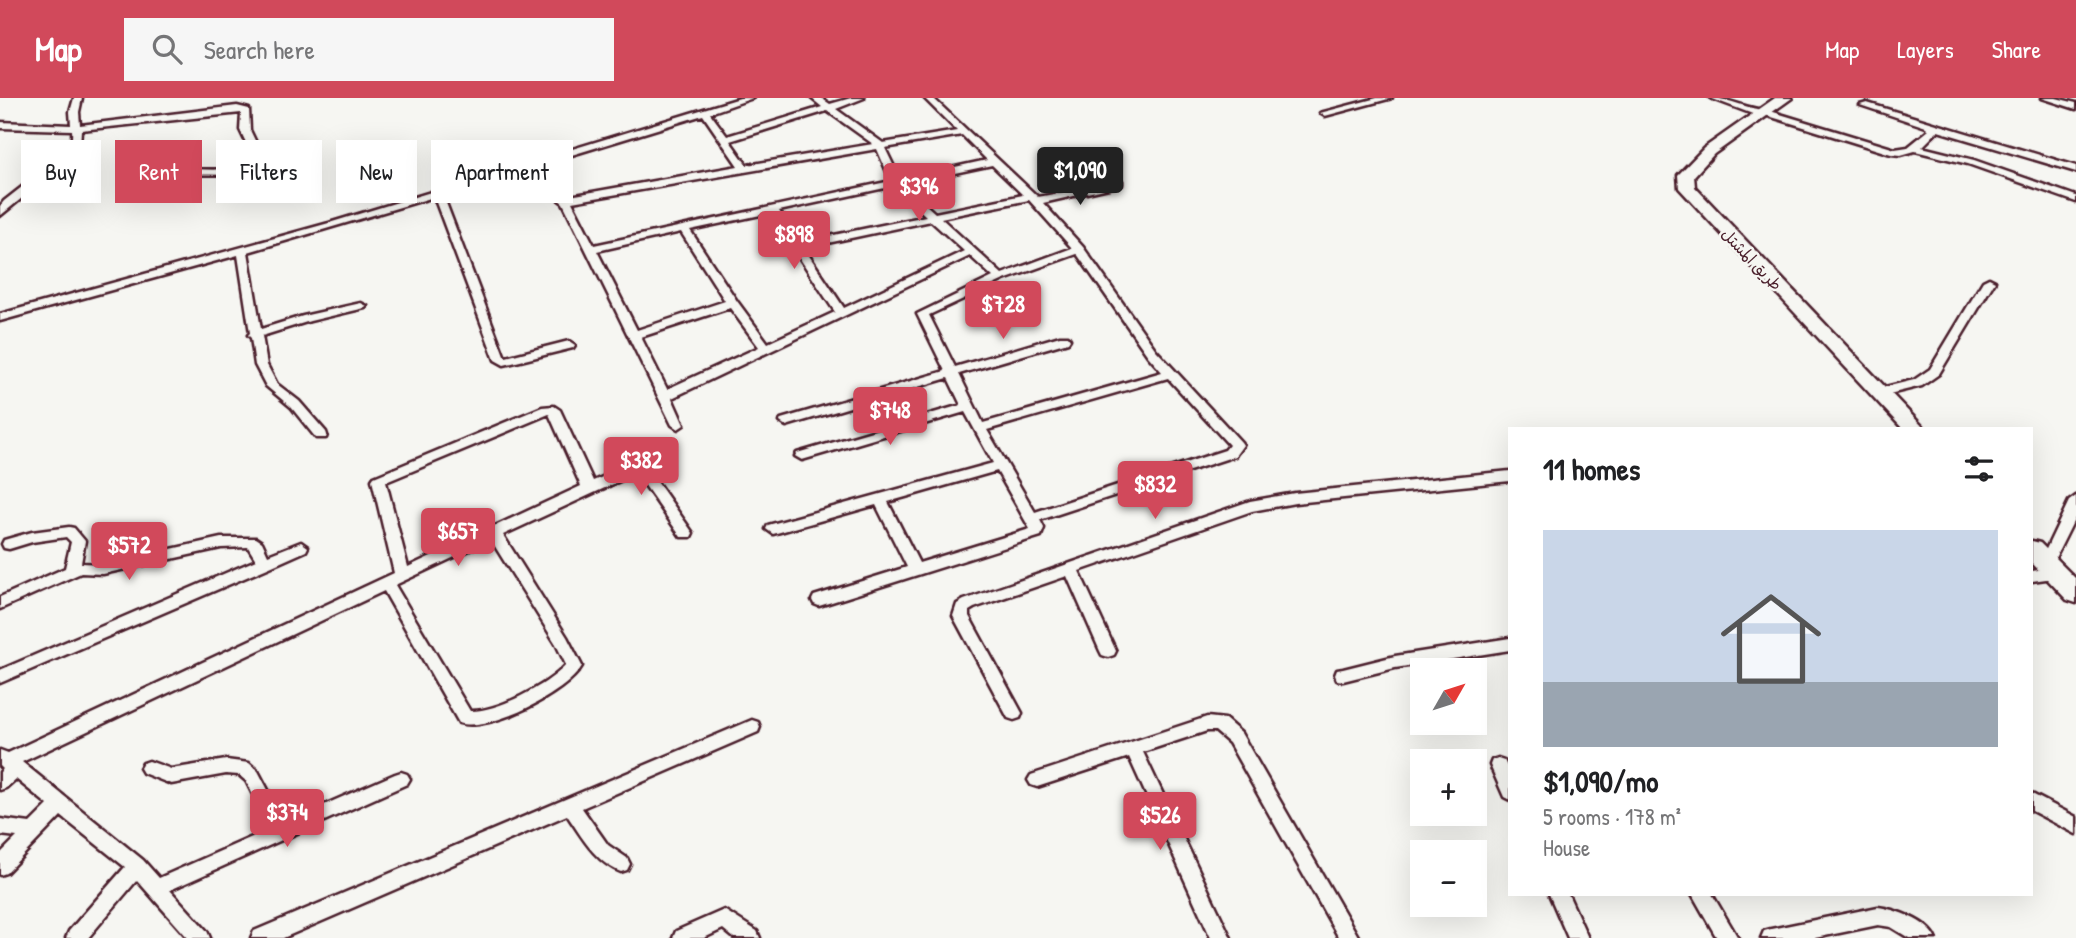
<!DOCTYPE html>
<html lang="en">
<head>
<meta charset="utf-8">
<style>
  body { margin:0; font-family:"Patrick Hand","Playpen Sans Arabic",sans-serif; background:#f6f6f6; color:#202124; height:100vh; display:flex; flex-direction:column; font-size:26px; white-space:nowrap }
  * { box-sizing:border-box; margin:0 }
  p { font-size:23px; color:#757577 }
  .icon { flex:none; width:38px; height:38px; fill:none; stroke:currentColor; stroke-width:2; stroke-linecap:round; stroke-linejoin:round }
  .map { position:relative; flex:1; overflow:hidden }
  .details { position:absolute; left:1508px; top:329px; width:525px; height:469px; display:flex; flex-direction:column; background:#fff; border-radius:0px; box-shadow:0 7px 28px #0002 }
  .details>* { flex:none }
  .hud { position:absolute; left:21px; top:42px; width:665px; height:63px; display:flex; gap:14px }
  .needle { width:46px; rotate:51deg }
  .controls { position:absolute; left:1410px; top:560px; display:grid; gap:14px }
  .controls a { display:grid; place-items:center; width:77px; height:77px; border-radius:0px; background:#fff; box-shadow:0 7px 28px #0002; font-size:35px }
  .price { position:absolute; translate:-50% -60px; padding:0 16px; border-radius:7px; background:#d1495b; color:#fff; font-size:23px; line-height:46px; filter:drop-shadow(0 2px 4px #0008) }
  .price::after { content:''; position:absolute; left:50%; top:42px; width:21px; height:16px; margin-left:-10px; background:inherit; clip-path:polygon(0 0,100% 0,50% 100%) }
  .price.active { background:#222; color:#fff }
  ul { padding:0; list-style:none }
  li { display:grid; align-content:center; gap:14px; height:371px; padding:0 35px }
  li+li { border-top:2px solid #e0e0e0 }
  li span { display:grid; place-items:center; height:217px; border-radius:0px; color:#555 }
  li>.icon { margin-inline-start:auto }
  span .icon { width:126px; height:126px; fill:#fffc; stroke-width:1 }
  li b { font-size:30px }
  h2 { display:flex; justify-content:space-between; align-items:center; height:84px; padding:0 35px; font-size:30px }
  .pill { padding:0 24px; border-radius:0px; background:#fff; box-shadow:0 7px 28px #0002; font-size:24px; line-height:63px }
  .pill.active { background:#d1495b; color:#fff }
  header { display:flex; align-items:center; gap:42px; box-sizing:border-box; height:98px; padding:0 35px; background:#d1495b; color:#fff }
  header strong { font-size:33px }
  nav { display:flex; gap:38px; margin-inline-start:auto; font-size:24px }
  .search { width:490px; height:63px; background:#f6f6f6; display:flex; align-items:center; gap:18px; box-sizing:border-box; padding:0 24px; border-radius:0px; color:#757577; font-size:26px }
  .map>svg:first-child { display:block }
</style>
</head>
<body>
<header>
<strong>Map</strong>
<div class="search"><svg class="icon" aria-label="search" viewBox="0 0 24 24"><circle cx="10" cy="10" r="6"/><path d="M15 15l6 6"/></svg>Search here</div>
<nav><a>Map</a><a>Layers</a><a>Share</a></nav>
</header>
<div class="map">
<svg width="2076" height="840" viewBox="0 0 2076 840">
  <rect width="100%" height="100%" fill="#f6f6f2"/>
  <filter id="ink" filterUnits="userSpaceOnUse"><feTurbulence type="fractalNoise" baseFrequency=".0143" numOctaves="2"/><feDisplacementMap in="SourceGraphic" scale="14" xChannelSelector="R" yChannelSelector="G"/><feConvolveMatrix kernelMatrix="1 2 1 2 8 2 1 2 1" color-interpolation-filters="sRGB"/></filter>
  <g filter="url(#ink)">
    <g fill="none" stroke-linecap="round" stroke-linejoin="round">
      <g stroke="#4a1f2b" stroke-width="5">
        <path id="minor" d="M74,0H82L79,14L80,27L237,8L249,11L250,32L261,55C243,85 218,74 189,77C176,79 164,84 151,88L147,87V83C160,78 172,74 185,72C208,69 237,79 251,55L240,32L241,15L81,32L80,48L71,60L0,118V108L4,103L64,56C70,48 73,43 72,32L0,30V24L71,27L70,14Z
          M740,0H753L710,15L727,38L822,9L811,0H821L830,6L851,0H864L836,11L883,45L957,33L924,0H933L1038,99L1122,83V87L1043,105L1083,149L1156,252L1241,344L1243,347L1235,358L1040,422L1044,430L1041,438L819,508L814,506L812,502L814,498L907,469L876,407L773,436L766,431L768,427L993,365L965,314L802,362L795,358L797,355L961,307L948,280L786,328L780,324L781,321L945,273L917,216L993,179L970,158L672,300L684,327L678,331L672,327L563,105L559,102L560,100L544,66L443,97L504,257L506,259L569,243L575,247L573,250L504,267L495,262L434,99L248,154L261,231L303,218L361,205L367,208L365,210L310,223L262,238L267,267L277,286L299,303L326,334L327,337L326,340H316L291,309L266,288L255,267L251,240L248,237L250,235L238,157L0,223V216L329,125ZM827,13L873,46L747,67L730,43ZM703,17L738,68L570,98L552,63ZM962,37L987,62L900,81L885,50ZM877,51L891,83L594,147L572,104ZM992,67L1023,97L935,115L903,86ZM894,88L926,118L800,144L779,113ZM1029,102L1072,150L1002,176L941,120ZM770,115L835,214L768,245L737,203L690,132ZM931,123L964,153L844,210L804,150ZM681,134L725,203L637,232L597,153ZM1077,156L1148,258L1162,274L983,325L959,276L1068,244L1070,241L1068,238H1060L955,269L929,217L1004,182ZM730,210L759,249L667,291L641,239ZM1168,280L1229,347L1225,352L1035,414L987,332ZM997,373L1030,431L919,465L888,404Z
          M1377,0H1392L1325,18L1320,15Z
          M1710,0C1730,0 1748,12 1767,12L1895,51L1908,49L1929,32L1926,29L1860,7L1867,5L2076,68V74L1938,33L1922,49L1974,62L2076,98V104L1968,66L1915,53L1901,57L1891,56L1765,17L1758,18Z
          M2042,0H2056L2076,5V11Z
          M1989,180L1995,183L1939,276L1922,288L1881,298L1877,297L1875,294L1877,291L1914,282L1930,271L1983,183Z
          M554,308L560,312L593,383L628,368H646L693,435L691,439H681L637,376H635L503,437L567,539L582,568C567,595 489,635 459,625L384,493L22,664L143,762L159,780L270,731L246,683L239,677L226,676L171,686L143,675L140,670L143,665L149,663L171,671L226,662L249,665L258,673L285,724L395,676L401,674L407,676L410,681L407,686L170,792L207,833L210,840H188L137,782L88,840H66L69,833L125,769L61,718L6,775L0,777V756L17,739L0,737V721L30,725L48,707L16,681L6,690L0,692V674L3,671L0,668V652L8,655L394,475L372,382L374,379L542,309ZM549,316L581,388L495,428L488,429L486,432L408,469L386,384ZM491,442L556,546L566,567C548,587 497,614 470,613L395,487Z
          M1510,373V383L1295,405L1252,413L1079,473L1116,553L1114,557L1108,559L1102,557L1100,553L1067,478L974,510L969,513V518L1022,615L1020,620L1014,622L1008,620L953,518L957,506L964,502L1250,403L1295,395Z
          M2076,398V418L2050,470L2060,471L2062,475L2060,479L2032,483V473L2045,471L2039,466L2069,403Z
          M69,429L74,430L85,443L81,465L103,466L221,440H256L262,444L268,457L301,444L308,449L306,453L270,469L0,585V572L256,462L248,449L221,450L103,476L81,475L0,511V499L65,470L71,444L66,439L32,444L9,451L4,450L2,446L4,442L32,434Z
          M1510,540V552L1395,570L1343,583L1337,582L1335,577L1337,572L1343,571L1395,558Z
          M1207,619L1225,621L1241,635L1359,840H1339L1229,645L1215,633H1207L1143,654L1231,840H1211L1129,659L1037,689L1031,687L1028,682L1031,677L1037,675Z
          M752,622L758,624L760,629L758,634L582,710L608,747L627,760L630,766L627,772L621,774C595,764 582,739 567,717L283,840H251L254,833Z
          M1498,660L1504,662L1510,675V702L1504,699L1490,667L1492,662Z
          M2032,696L2076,719V736L2032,713Z
          M1549,796H1568L1588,840H1568Z
          M1692,796H1712L1738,840H1717Z
          M1878,809C1895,811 1928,823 1936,840H1909L1891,829L1878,827L1815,840H1761L1764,833L1771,831Z
          M724,812L757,833L760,840H734L723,831L704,840H673L676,833Z"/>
      </g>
      <g stroke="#4a1f2b" stroke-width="5">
        <path id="primary" d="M1775,0H1792L1714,56L1694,78L1695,89L1925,331H1903L1679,90L1678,77L1704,50Z
          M2032,443L2040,445L2076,481V505L2067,502L2032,465Z"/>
      </g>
      <use href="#minor" fill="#f6f6f2" fill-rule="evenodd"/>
      <use href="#primary" fill="#f6f6f2" fill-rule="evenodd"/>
    </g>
  </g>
  <g text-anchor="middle" stroke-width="5" stroke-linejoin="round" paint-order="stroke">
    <g font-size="16" fill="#4a1f2b" stroke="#f6f6f2">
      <text transform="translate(1752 161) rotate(46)" y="6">طريق المشتل</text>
    </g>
  </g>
</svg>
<div class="controls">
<a><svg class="needle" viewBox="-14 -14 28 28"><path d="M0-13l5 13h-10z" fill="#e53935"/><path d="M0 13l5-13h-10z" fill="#757577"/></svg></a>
<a>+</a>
<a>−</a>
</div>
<b class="price active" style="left:1080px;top:109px">$1,090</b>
<b class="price" style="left:919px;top:125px">$396</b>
<b class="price" style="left:794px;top:173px">$898</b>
<b class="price" style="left:1003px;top:243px">$728</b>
<b class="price" style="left:890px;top:349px">$748</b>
<b class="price" style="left:641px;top:399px">$382</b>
<b class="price" style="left:1155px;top:423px">$832</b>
<b class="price" style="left:458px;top:470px">$657</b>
<b class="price" style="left:129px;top:484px">$572</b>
<b class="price" style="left:287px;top:751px">$374</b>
<b class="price" style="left:1160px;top:754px">$526</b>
<div class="hud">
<a class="pill">Buy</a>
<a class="pill active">Rent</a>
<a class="pill">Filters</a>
<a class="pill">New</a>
<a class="pill">Apartment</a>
</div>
<section class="details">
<h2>11 homes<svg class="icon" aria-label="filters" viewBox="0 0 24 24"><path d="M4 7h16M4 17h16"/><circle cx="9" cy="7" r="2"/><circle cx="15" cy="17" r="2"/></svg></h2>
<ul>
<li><span style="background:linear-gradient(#c9d6e8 70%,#9aa5b1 0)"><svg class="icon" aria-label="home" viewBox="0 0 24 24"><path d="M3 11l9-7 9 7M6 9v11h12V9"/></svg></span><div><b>$1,090/mo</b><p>5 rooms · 178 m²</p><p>House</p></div></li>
</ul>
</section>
</div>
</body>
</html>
